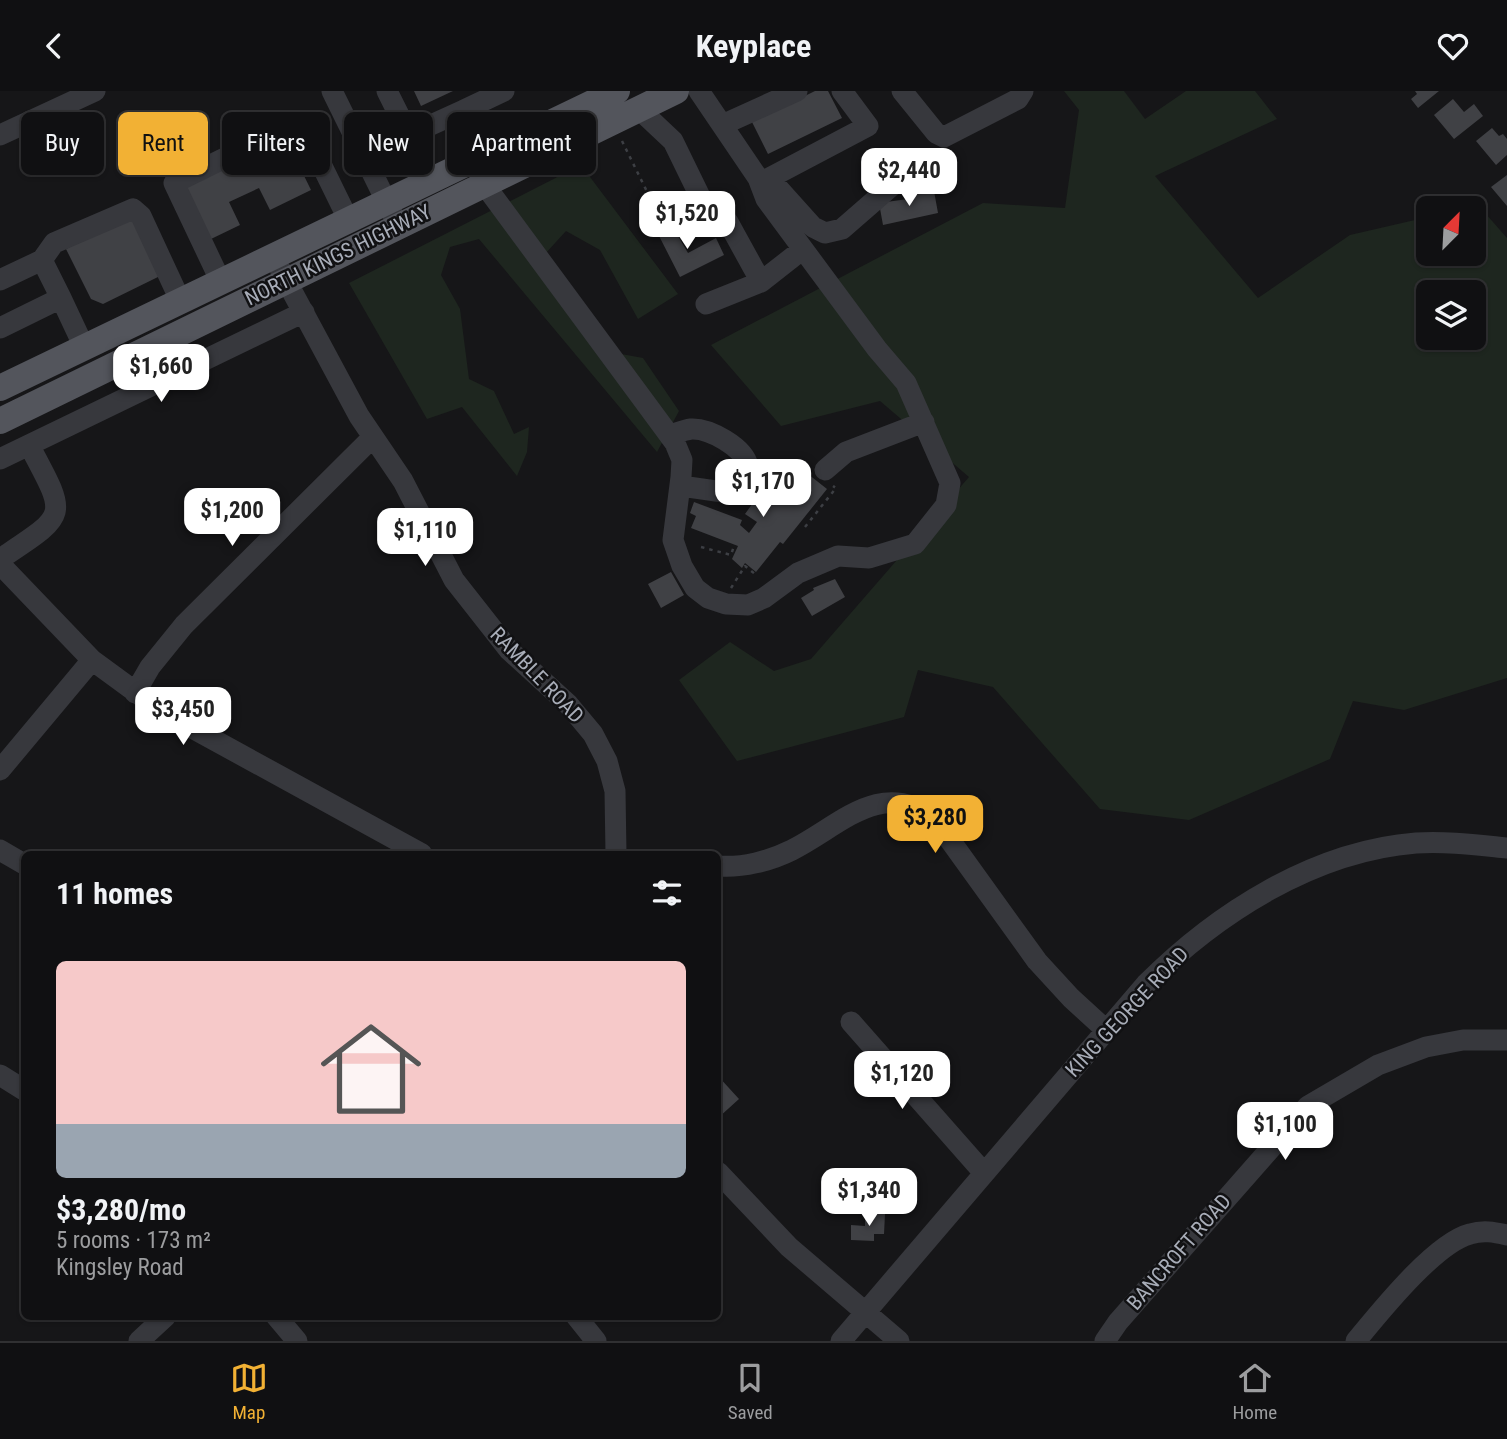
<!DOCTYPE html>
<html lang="en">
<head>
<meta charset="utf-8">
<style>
  body { margin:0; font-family:"Roboto Condensed",sans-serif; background:#1e1e20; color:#f1f3f6; height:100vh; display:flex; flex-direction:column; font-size:26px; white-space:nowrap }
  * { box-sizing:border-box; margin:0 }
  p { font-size:23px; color:#9c9d9f }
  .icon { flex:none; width:38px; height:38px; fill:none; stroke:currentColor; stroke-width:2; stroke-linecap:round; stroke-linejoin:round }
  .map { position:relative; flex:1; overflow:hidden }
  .panel { position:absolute; left:21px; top:760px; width:700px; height:469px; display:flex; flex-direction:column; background:#101012; border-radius:10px; box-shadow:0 2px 5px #0004,0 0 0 2px #303032 }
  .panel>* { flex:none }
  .banner { position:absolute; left:21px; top:21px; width:700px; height:63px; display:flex; gap:14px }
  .needle { width:46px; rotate:24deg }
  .fabs { position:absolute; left:1416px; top:105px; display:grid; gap:14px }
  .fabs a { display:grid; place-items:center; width:70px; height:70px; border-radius:10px; background:#101012; box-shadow:0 2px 5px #0004,0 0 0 2px #303032; font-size:35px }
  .price { position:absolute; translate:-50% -60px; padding:0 16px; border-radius:14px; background:#fff; color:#222; font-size:23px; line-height:46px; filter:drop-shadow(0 2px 4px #0008) }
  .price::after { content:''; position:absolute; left:50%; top:42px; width:21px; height:16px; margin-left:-10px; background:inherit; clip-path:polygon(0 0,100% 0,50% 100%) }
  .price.selected { background:#f2b134; color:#111 }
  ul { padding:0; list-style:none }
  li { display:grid; align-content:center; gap:14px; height:371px; padding:0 35px }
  li span { display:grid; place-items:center; height:217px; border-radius:10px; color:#555 }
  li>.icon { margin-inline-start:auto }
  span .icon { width:126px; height:126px; fill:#fffc; stroke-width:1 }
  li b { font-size:30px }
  h2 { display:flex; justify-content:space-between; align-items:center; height:84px; padding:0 35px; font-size:30px }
  .chip { padding:0 24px; border-radius:10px; background:#101012; box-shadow:0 2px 5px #0004,0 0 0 2px #303032; font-size:24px; line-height:63px }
  .chip.selected { background:#f2b134; color:#111 }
  header { display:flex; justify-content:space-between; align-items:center; height:91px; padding:0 35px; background:#101012; font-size:32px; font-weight:700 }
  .tab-bar { display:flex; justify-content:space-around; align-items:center; height:98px; border-top:2px solid #303032; background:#101012; font-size:19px; color:#9c9d9f }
  .tab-bar a { display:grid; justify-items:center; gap:4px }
  .tab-bar .selected { color:#f2b134 }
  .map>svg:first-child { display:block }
</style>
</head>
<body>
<header><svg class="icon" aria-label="back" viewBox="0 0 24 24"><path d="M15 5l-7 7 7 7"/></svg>Keyplace<svg class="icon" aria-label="heart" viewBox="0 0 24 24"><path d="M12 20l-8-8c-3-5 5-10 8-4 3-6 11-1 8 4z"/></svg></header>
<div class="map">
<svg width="1507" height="1250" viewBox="0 0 1507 1250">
  <rect width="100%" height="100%" fill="#161618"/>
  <path fill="#1e261f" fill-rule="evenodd" d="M1064,0H1124L1145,28L1186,0H1255L1277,28L1155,85L1258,207L1350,144L1428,126V163H1474V117H1465L1478,114L1507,147V587L1404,619L1353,610L1330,668L1189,729L1100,718L993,596L918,579L904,626L737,670L679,589L730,551L774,580L811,568L969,386L880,310L781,335L711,254L983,112L1065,117L1079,19ZM1428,201H1474V247H1428Z
    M581,74L678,203L638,228L600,159L566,140L535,174L599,259L643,267L679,320L657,361L479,148L450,156L441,184L460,218L469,288L494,300L514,343L529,336L527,361L517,385L462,316L427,328L349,192Z"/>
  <path fill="#404145" d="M414,0H453L421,15Z
    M815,0H828L842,27L768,63L752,31Z
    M1415,0H1439L1418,17L1411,8L1417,3Z
    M1453,8L1464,21L1474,13L1483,25L1454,48L1434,24Z
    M1492,37L1499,45L1503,43L1507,48V64L1496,74L1476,50Z
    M286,48L311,99L270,119L259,97L229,111L240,134L211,148L186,96Z
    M1507,84V115L1491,96Z
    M934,100L938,122L883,134L879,112L915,107L914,104Z
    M131,126L160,185L103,213L91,208L66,158Z
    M668,128L688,162L716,147L724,164L680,186L657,141L660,139L657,134Z
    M794,372L827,398L783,453L780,451L756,481L745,472L742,477L732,468L738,455L691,437L696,425L690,422L694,411L742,429L740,434L749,442L757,431L745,423L755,409L768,420L770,417L767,415L788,387L784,384Z
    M671,481L684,504L661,517L648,493Z
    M835,488L845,506L812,525L801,507L814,499L813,497Z
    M718,985L739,1008L718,1027Z
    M865,1123H885L884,1143H874V1150L851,1149V1134L865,1135Z"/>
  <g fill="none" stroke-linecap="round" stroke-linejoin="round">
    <path stroke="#3d3f44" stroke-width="2.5" stroke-dasharray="3.5 5" stroke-linecap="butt" d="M622,50L662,131
      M759,411L767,394L770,375L765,370
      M805,436L836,397L833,395
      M701,456L731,464L734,455
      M731,497L745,475L755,483"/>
    <path stroke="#37383d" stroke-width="21" d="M332,0L393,124
      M387,0L409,44L464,19
      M902,0L936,42L944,46L1018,8L1023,0
      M639,18L673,50L712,130L728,131L761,191
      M722,34L797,0
      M0,44L95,0
      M485,62L464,19L504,0
      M769,87L813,136L825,142L842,138L919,71
      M760,92L868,35L842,0
      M484,93L675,352L682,369L681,386L673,449L682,475L695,497L708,507L726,513L748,514L764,507L798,482L838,465L869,467L915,453L946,414L950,392L906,292L877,258L766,108L758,87L699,0
      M42,169L54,152L133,118L141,125L180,209
      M280,178L359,325L403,390L454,489L509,559L568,613L593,643L607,670L615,700L616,763
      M0,189L42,169L61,207L0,237
      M220,189L174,92L300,30L348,128
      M61,207L84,256
      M706,213L761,191L803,158
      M670,344C677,342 684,339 691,338C709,337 744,356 748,375C749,383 746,389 742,396L730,402L681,395
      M0,368L304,221
      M825,379L846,361L924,331
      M0,468C69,422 68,427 29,354
      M0,473L92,569L163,621L422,763
      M135,602L150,576L184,534L373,346
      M0,679L92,569
      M0,759L24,773
      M718,775C742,777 770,770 792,759C840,735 880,687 934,727L1037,870L1071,907L1106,939
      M851,931L984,1082
      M0,984L24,999
      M718,1081L789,1156L899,1250
      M276,1225L297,1250
      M576,1225L596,1250
      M139,1250L166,1225
      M841,1250L1146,893C1217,822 1314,760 1416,752C1446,750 1477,754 1507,757
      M1105,1250L1118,1231L1308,1015L1378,974L1426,956L1463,949H1507
      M1356,1250C1380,1221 1435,1152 1470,1143C1483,1139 1494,1141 1507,1144"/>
    <path stroke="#53555c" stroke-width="26" d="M0,297L617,0
      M0,330L676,0"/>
  </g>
  <g text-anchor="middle" stroke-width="5" stroke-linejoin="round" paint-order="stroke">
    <g font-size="21" fill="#a8adb8" stroke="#111113">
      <text transform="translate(338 164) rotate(-26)" y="7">NORTH KINGS HIGHWAY</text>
      <text transform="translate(537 584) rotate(46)" y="7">RAMBLE ROAD</text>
      <text transform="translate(1127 921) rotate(-47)" y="7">KING GEORGE ROAD</text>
      <text transform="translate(1179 1161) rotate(-49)" y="7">BANCROFT ROAD</text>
    </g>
  </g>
</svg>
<div class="fabs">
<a><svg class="needle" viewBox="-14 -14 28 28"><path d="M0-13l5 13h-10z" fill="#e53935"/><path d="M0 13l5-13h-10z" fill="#9c9d9f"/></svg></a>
<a><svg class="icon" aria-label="layers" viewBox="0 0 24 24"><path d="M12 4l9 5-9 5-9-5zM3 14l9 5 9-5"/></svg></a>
</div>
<b class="price" style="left:909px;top:117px">$2,440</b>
<b class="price" style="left:687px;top:160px">$1,520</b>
<b class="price" style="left:161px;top:313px">$1,660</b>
<b class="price" style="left:763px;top:428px">$1,170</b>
<b class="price" style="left:232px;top:457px">$1,200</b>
<b class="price" style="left:425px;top:477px">$1,110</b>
<b class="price" style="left:183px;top:656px">$3,450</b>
<b class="price selected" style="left:935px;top:764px">$3,280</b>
<b class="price" style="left:902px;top:1020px">$1,120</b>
<b class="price" style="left:1285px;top:1071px">$1,100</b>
<b class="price" style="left:869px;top:1137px">$1,340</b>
<div class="banner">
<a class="chip">Buy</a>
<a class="chip selected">Rent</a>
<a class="chip">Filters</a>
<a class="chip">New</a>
<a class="chip">Apartment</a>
</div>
<section class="panel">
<h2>11 homes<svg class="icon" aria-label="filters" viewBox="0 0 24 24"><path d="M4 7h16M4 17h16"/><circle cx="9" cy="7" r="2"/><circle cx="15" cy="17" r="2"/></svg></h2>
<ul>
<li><span style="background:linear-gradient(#f6c9c9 75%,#9aa5b1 0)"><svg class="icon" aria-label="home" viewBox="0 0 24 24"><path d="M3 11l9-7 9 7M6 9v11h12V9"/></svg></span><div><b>$3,280/mo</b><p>5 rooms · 173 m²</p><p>Kingsley Road</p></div></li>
</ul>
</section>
</div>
<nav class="tab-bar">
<a class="selected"><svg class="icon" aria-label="map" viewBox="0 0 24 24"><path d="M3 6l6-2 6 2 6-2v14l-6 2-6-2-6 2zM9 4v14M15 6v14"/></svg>Map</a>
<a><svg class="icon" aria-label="saved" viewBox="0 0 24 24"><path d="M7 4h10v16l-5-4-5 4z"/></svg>Saved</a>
<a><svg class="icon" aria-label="home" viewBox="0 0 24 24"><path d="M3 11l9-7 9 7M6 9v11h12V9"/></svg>Home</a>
</nav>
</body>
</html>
